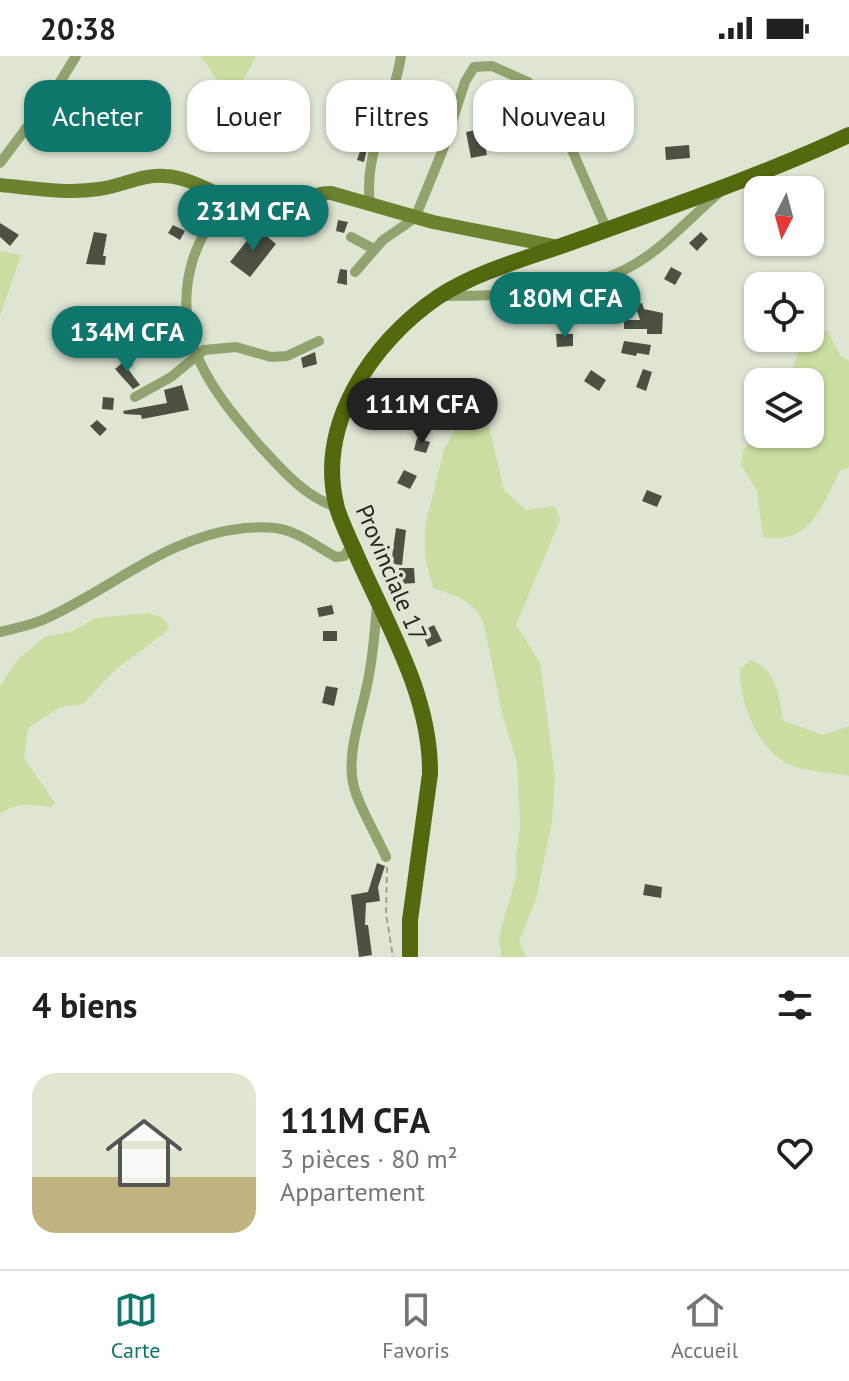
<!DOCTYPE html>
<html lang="fr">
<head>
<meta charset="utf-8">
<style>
  body { margin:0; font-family:"PT Sans",sans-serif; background:#f6f6f6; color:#202124; height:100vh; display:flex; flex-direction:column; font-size:30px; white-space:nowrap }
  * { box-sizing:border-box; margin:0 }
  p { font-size:26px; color:#757577 }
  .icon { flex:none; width:44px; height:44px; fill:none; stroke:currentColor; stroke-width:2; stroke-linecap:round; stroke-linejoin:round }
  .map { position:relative; height:901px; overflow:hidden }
  .drawer { display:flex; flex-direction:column; background:#fff; flex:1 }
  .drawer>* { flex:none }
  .banner { position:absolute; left:24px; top:24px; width:802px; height:72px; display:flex; gap:16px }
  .needle { width:52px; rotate:186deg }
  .buttons { position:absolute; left:744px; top:120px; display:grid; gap:16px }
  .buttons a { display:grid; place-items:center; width:80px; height:80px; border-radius:16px; background:#fff; box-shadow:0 2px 6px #0004; font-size:40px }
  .price { position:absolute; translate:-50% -68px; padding:0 18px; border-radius:28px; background:#0f766e; color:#fff; font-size:26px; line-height:52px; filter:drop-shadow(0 2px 4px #0008) }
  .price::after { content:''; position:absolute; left:50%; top:48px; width:24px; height:18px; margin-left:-12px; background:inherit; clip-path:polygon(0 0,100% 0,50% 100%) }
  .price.selected { background:#222; color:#fff }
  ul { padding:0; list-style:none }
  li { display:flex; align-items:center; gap:24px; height:200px; padding:0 32px }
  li+li { border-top:2px solid #e0e0e0 }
  li span { display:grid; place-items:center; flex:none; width:224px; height:160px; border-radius:24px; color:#555 }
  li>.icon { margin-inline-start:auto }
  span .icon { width:96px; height:96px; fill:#fffc; stroke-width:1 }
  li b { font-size:34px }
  h2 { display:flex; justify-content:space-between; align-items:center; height:96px; padding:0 32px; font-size:34px }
  .chip { padding:0 28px; border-radius:24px; background:#fff; box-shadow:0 2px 6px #0004; font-size:28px; line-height:72px }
  .chip.selected { background:#0f766e; color:#fff }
  .status { display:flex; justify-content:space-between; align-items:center; height:56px; padding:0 40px; background:#fff; direction:ltr }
  .status svg { height:22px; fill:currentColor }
  .dock { display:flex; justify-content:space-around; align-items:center; height:112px; border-top:2px solid #e0e0e0; background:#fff; font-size:22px; color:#757577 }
  .dock a { display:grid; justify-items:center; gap:4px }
  .dock .selected { color:#0f766e }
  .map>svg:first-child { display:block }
</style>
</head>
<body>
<div class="status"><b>20:38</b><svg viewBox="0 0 49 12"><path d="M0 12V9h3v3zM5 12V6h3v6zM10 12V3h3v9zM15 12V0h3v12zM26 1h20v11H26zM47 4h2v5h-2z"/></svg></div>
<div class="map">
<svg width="849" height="901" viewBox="0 0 849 901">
  <rect width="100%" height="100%" fill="#dfe5d3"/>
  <path fill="#cadea1" d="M200,0H256L242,27L223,30C212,21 210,10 200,0Z
    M0,195L21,199L0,260Z
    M827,274L840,299L849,305V411L840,415C823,448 809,491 763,481L757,435L741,409L743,394L759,378H810V326H788L801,288Z
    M483,344L504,434L526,454L555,450L560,464L516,569L540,606L555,721L552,766L536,843L519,885L526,901H501L499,880L517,818L516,802L520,769L517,706L503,661L484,569C475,544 456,540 433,532L425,501V470L444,393L468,353Z
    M148,557L161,561L169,570L166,576L116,613L83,648L60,651L28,672L24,702L55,747L51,751C31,749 17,745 0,758V630L17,604L45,581L73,575L95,562Z
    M751,604C779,615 777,639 784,665L823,679L849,670V720C830,716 804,716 786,707C756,690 739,645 740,613Z"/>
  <path fill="#4c5142" d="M575,26L581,36L567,46L560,36Z
    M481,73L487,99L471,102L466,76Z
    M152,76L159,84L147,94L140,86Z
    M366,78L370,79L364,106L357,104Z
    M689,89L690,102L666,104L665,91Z
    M755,141L758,146V170L745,146Z
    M338,164L348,166L344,177L336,175Z
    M0,167L19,179L10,190L0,181Z
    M173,169L185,175L180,184L168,177Z
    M257,172L276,188L250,221L230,206Z
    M94,176L107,178L103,200H106L105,209L86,208Z
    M701,176L708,183L697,195L689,187Z
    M671,211L682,217L675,229L664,223Z
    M340,213L347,214V229L337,227Z
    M642,247L644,253L663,257L662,278H647V273H624V264H640L635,249Z
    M556,278H573V290L557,291Z
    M624,285L651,289L649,299L637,297L636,300L621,297Z
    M315,296L317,308L303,312L301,302Z
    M127,303L133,309L128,313L140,329L133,333L115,313Z
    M643,313L652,316L646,335L636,331Z
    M591,314L606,324L599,335L584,325Z
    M182,329L189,354L142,363L141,359L124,358L123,355L167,347L164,334Z
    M103,341L114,342L113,354L102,353Z
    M97,364L107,373L100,380L90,370Z
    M417,382L430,386L426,397L414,394Z
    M404,414L417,420L410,433L397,427Z
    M647,434L662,440L657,451L642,445Z
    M396,472L406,474L402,509L391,508Z
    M399,512H414L415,527L400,528Z
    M332,549L334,558L319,561L317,552Z
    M434,569L442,585L428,591L421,575Z
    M323,575H337V585H323Z
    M326,630L338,632L334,650L322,647Z
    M377,807L385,810L378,831L380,845L366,847L365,869H368L372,899L359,901L351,839L368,836Z
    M645,828L662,831L661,842L643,839Z"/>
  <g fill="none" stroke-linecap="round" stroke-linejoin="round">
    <path stroke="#9ca193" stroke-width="2" stroke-dasharray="6 4" stroke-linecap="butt" d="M387,811L386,858L393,901"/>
    <path stroke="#91a36e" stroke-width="10" d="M0,107L55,34L76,0
      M223,142C213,162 200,181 193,203C169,281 212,335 260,390C281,413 306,442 337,451
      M370,147C363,97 394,48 401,0
      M351,181L374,193
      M355,216L383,184L415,162L442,96L465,26L474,11L492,10L528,26L550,44L607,174
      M443,240C502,239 570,241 624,214C660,197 689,162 719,137
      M135,341L171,321L204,294L236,291L271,301L287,300L319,285
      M377,549C375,576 373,603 367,629C361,660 347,695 353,727C357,748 377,780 386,801
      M0,576C15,572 33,569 47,562C115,531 167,480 245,472C258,471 275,470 288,475C304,480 321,493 336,501L344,500L352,489"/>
    <path stroke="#6b822e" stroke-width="14" d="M0,129C33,132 66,138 99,133C123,130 141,118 165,120C199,122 225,148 259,150C273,150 288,148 302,144C313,141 320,136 331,137L433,166L559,191"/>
    <path stroke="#53690d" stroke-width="16" d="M410,901V864L430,718C431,637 384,564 353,491C347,478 341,465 337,452C315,369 372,286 438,241C479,214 532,201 578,184C669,151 761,120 849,79"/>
  </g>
  <g text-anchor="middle" stroke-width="8" stroke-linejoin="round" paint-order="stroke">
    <g font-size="24" fill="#23251f" stroke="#dfe5d3">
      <text transform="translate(391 517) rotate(67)" y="8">Provinciale 17</text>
    </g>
  </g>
</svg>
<div class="buttons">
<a><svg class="needle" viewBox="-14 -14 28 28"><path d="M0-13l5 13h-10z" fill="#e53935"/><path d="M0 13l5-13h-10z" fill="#757577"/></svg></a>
<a><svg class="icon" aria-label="locate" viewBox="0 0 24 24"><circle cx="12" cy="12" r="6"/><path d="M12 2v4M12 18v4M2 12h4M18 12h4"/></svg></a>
<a><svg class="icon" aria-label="layers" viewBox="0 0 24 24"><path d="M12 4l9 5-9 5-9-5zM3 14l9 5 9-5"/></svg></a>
</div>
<b class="price" style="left:253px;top:197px">231M CFA</b>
<b class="price" style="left:565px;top:284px">180M CFA</b>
<b class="price" style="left:127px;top:318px">134M CFA</b>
<b class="price selected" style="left:422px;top:390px">111M CFA</b>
<div class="banner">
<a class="chip selected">Acheter</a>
<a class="chip">Louer</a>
<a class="chip">Filtres</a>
<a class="chip">Nouveau</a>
</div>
</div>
<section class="drawer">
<h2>4 biens<svg class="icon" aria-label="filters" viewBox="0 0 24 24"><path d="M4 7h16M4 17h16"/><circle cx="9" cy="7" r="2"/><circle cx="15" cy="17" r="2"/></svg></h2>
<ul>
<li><span style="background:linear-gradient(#dfe7d0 65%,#c2b280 0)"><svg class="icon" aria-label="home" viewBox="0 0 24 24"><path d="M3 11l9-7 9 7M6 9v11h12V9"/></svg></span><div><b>111M CFA</b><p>3 pièces · 80 m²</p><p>Appartement</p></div><svg class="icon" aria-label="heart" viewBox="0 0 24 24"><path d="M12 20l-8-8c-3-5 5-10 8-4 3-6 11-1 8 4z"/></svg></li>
</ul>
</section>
<nav class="dock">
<a class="selected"><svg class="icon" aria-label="map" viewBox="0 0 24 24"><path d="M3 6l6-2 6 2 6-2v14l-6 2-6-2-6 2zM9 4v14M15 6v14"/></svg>Carte</a>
<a><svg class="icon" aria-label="saved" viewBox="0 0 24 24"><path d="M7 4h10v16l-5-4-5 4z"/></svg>Favoris</a>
<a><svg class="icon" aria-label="home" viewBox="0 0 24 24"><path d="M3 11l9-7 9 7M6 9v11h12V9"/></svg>Accueil</a>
</nav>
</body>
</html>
